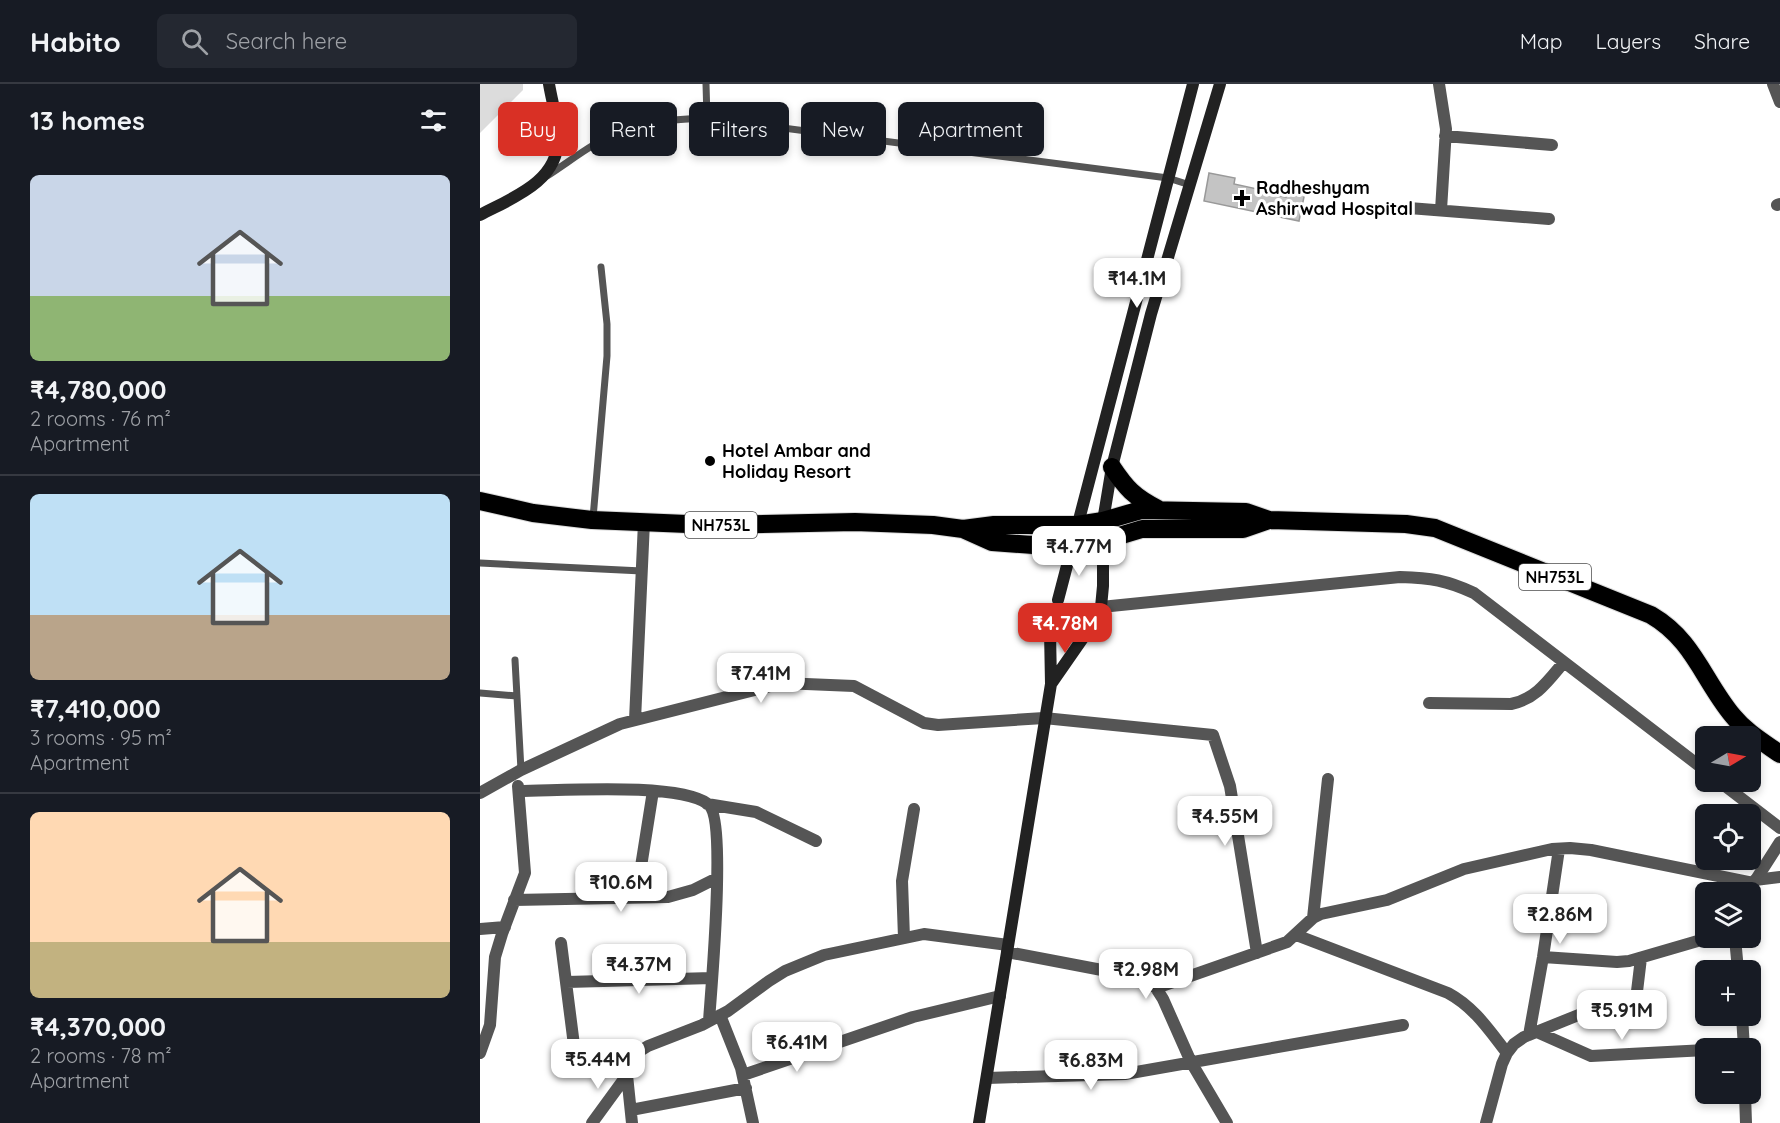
<!DOCTYPE html>
<html lang="en">
<head>
<meta charset="utf-8">
<style>
  body { margin:0; font-family:Quicksand,sans-serif; background:#242831; color:#f1f3f6; height:100vh; display:flex; flex-direction:column; font-size:22px; white-space:nowrap }
  * { box-sizing:border-box; margin:0 }
  p { font-size:20px; color:#9ea1a6 }
  .icon { flex:none; width:33px; height:33px; fill:none; stroke:currentColor; stroke-width:2; stroke-linecap:round; stroke-linejoin:round }
  .map { position:relative; flex:1; overflow:hidden }
  .drawer { display:flex; flex-direction:column; background:#171b24; width:480px }
  .drawer>* { flex:none }
  .guide { position:absolute; left:18px; top:18px; width:570px; height:54px; display:flex; gap:12px }
  .needle { width:39px; rotate:80deg }
  .fabs { position:absolute; left:1215px; top:642px; display:grid; gap:12px }
  .fabs a { display:grid; place-items:center; width:66px; height:66px; border-radius:9px; background:#171b24; box-shadow:0 3px 9px #0003; font-size:30px }
  .price { position:absolute; translate:-50% -51px; padding:0 14px; border-radius:12px; background:#fff; color:#222; font-size:20px; line-height:39px; filter:drop-shadow(0 2px 3px #0008) }
  .price::after { content:''; position:absolute; left:50%; top:36px; width:18px; height:14px; margin-left:-9px; background:inherit; clip-path:polygon(0 0,100% 0,50% 100%) }
  .price.active { background:#d93025; color:#fff }
  ul { padding:0; list-style:none }
  li { display:grid; align-content:center; gap:12px; height:318px; padding:0 30px }
  li+li { border-top:2px solid #363941 }
  li span { display:grid; place-items:center; height:186px; border-radius:9px; color:#555 }
  li>.icon { margin-inline-start:auto }
  span .icon { width:108px; height:108px; fill:#fffc; stroke-width:1 }
  li b { font-size:26px }
  h2 { display:flex; justify-content:space-between; align-items:center; height:72px; padding:0 30px; font-size:26px }
  .tag { padding:0 21px; border-radius:9px; background:#171b24; box-shadow:0 3px 9px #0003; font-size:21px; line-height:54px }
  .tag.active { background:#d93025; color:#fff }
  header { display:flex; align-items:center; gap:36px; box-sizing:border-box; height:84px; padding:0 30px; background:#171b24; border-bottom:2px solid #363941 }
  header strong { font-size:28px }
  nav { display:flex; gap:33px; margin-inline-start:auto; font-size:21px }
  .search { width:420px; height:54px; background:#242831; display:flex; align-items:center; gap:15px; box-sizing:border-box; padding:0 21px; border-radius:9px; color:#9ea1a6; font-size:22px }
  main { display:flex; flex:1; min-height:0 }
  .map>svg:first-child { display:block }
</style>
</head>
<body>
<header>
<strong>Habito</strong>
<div class="search"><svg class="icon" aria-label="search" viewBox="0 0 24 24"><circle cx="10" cy="10" r="6"/><path d="M15 15l6 6"/></svg>Search here</div>
<nav><a>Map</a><a>Layers</a><a>Share</a></nav>
</header>
<main>
<section class="drawer">
<h2>13 homes<svg class="icon" aria-label="filters" viewBox="0 0 24 24"><path d="M4 7h16M4 17h16"/><circle cx="9" cy="7" r="2"/><circle cx="15" cy="17" r="2"/></svg></h2>
<ul>
<li><span style="background:linear-gradient(#c9d6e8 65%,#8fb573 0)"><svg class="icon" aria-label="home" viewBox="0 0 24 24"><path d="M3 11l9-7 9 7M6 9v11h12V9"/></svg></span><div><b>₹4,780,000</b><p>2 rooms · 76 m²</p><p>Apartment</p></div></li>
<li><span style="background:linear-gradient(#bfe0f5 65%,#b9a48a 0)"><svg class="icon" aria-label="home" viewBox="0 0 24 24"><path d="M3 11l9-7 9 7M6 9v11h12V9"/></svg></span><div><b>₹7,410,000</b><p>3 rooms · 95 m²</p><p>Apartment</p></div></li>
<li><span style="background:linear-gradient(#ffd9b3 70%,#c2b280 0)"><svg class="icon" aria-label="home" viewBox="0 0 24 24"><path d="M3 11l9-7 9 7M6 9v11h12V9"/></svg></span><div><b>₹4,370,000</b><p>2 rooms · 78 m²</p><p>Apartment</p></div></li>
</ul>
</section>
<div class="map">
<svg width="1300" height="1039" viewBox="0 0 1300 1039">
  <rect width="100%" height="100%" fill="#fff"/>
  <path fill="#dcdcdc" d="M0,0H43V6L0,49Z"/>
  <path fill="#c4c4c4" stroke="#999" stroke-width="1.5" d="M729,89L755,94L754,100L782,106V108L806,113L808,105L825,108L819,137L724,117Z"/>
  <g fill="none" stroke-linecap="round" stroke-linejoin="round">
    <g stroke="#dbdbdb" stroke-width="20">
      <path id="highway" d="M632,383C646,404 654,413 678,425
        M0,417L53,429L112,436L231,441L375,438L453,441L483,445L512,458L580,463L622,457L662,445H763L789,436
        M483,445L514,441H597L623,437L661,426L766,428L789,436L926,440L955,444L1171,531C1214,556 1223,596 1253,632C1266,648 1283,658 1300,670"/>
    </g>
    <path stroke="#555" stroke-width="7" d="M226,0L227,34
      M67,92C92,76 116,56 144,46C171,37 199,35 227,34L688,94L710,101
      M113,434L127,272V240L121,183
      M0,479L162,487
      M35,576L41,686
      M0,609L37,612"/>
    <path stroke="#555" stroke-width="12" d="M959,0L966,45L961,126
      M1293,0L1300,18
      M965,52L1072,61
      M1297,121L1300,120
      M929,124L1069,135
      M621,523L920,493C951,494 966,496 994,509L1226,687
      M949,619L1031,620C1056,615 1068,597 1084,578
      M155,636L164,438
      M1240,698L1300,744
      M39,707C79,707 198,698 228,720C247,734 231,906 229,937
      M0,709L41,686L140,640L302,599L374,602L444,639L458,641L564,634L733,651L750,702L777,869
      M227,720L276,728L336,757
      M1275,796L1300,793
      M1268,808L1300,758
      M156,814L173,707
      M34,816L188,813L213,806L237,794
      M833,834L848,695
      M0,845L25,843
      M816,851L968,909C994,923 1009,946 1027,969
      M424,854L422,797L434,725
      M1255,854L1258,886
      M81,859L95,969L97,974L107,979L155,970
      M527,868L648,891L664,896L676,904L683,915L711,978L747,1039
      M1063,873L1137,878L1149,877L1228,854
      M87,898L232,894
      M676,904L807,858L833,834L841,830L907,816L984,785L1072,765L1090,764L1111,766L1273,799
      M240,931L261,984L273,1039
      M1262,932L1264,964
      M1057,948L1111,972L1226,966
      M1049,951L1063,873L1079,765
      M1251,964H1264
      M0,969L10,941L15,873L22,850L45,789L38,702
      M263,991L433,933L520,912
      M507,994L645,990L923,941
      M1265,1010L1266,1039
      M151,1026L266,1004
      M112,1039L147,991
      M152,1039L147,991L150,977L155,970L168,962L222,941L248,927L289,897L305,887L344,871L444,850L528,861
      M1006,1039L1022,980L1027,969L1034,960L1044,953L1101,930L1115,927H1152L1155,924L1161,874"/>
    <path stroke="#222" stroke-width="12" d="M0,131C32,114 78,98 78,55C78,37 72,18 69,0
      M578,516L713,0
      M571,600L612,541L621,523L623,502V437L632,383L671,230L740,0
      M499,1039L571,600L570,547L573,536"/>
    <use href="#highway" stroke="#000" stroke-width="18"/>
  </g>
  <g fill="#000" stroke="#fff" stroke-width="2">
    <path d="M759 105h6v6h6v6h-6v6h-6v-6h-6v-6h6z"/>
    <circle cx="230" cy="377" r="6"/>
  </g>
  <g text-anchor="middle" stroke-width="6" stroke-linejoin="round" paint-order="stroke">
    <g fill="#fff" stroke="#4c4c4c" stroke-width="1.5">
      <rect x="205" y="428" width="72" height="26" rx="4.5"/>
      <rect x="1039" y="480" width="72" height="26" rx="4.5"/>
    </g>
    <g font-size="16" font-weight="bold" fill="#000">
      <text x="241" y="447">NH753L</text>
      <text x="1075" y="499">NH753L</text>
    </g>
    <g font-size="18" font-weight="bold" fill="#000" stroke="#fff" text-anchor="start">
      <text x="776" y="110">Radheshyam<tspan x="776" dy="21">Ashirwad Hospital</tspan></text>
      <text x="242" y="373">Hotel Ambar and<tspan x="242" dy="21">Holiday Resort</tspan></text>
    </g>
  </g>
</svg>
<div class="fabs">
<a><svg class="needle" viewBox="-14 -14 28 28"><path d="M0-13l5 13h-10z" fill="#e53935"/><path d="M0 13l5-13h-10z" fill="#9ea1a6"/></svg></a>
<a><svg class="icon" aria-label="locate" viewBox="0 0 24 24"><circle cx="12" cy="12" r="6"/><path d="M12 2v4M12 18v4M2 12h4M18 12h4"/></svg></a>
<a><svg class="icon" aria-label="layers" viewBox="0 0 24 24"><path d="M12 4l9 5-9 5-9-5zM3 14l9 5 9-5"/></svg></a>
<a>+</a>
<a>−</a>
</div>
<b class="price" style="left:657px;top:225px">₹14.1M</b>
<b class="price" style="left:599px;top:493px">₹4.77M</b>
<b class="price active" style="left:585px;top:570px">₹4.78M</b>
<b class="price" style="left:281px;top:620px">₹7.41M</b>
<b class="price" style="left:745px;top:763px">₹4.55M</b>
<b class="price" style="left:141px;top:829px">₹10.6M</b>
<b class="price" style="left:1080px;top:861px">₹2.86M</b>
<b class="price" style="left:159px;top:911px">₹4.37M</b>
<b class="price" style="left:666px;top:916px">₹2.98M</b>
<b class="price" style="left:1142px;top:957px">₹5.91M</b>
<b class="price" style="left:317px;top:989px">₹6.41M</b>
<b class="price" style="left:118px;top:1006px">₹5.44M</b>
<b class="price" style="left:611px;top:1007px">₹6.83M</b>
<div class="guide">
<a class="tag active">Buy</a>
<a class="tag">Rent</a>
<a class="tag">Filters</a>
<a class="tag">New</a>
<a class="tag">Apartment</a>
</div>
</div>
</main>
</body>
</html>
